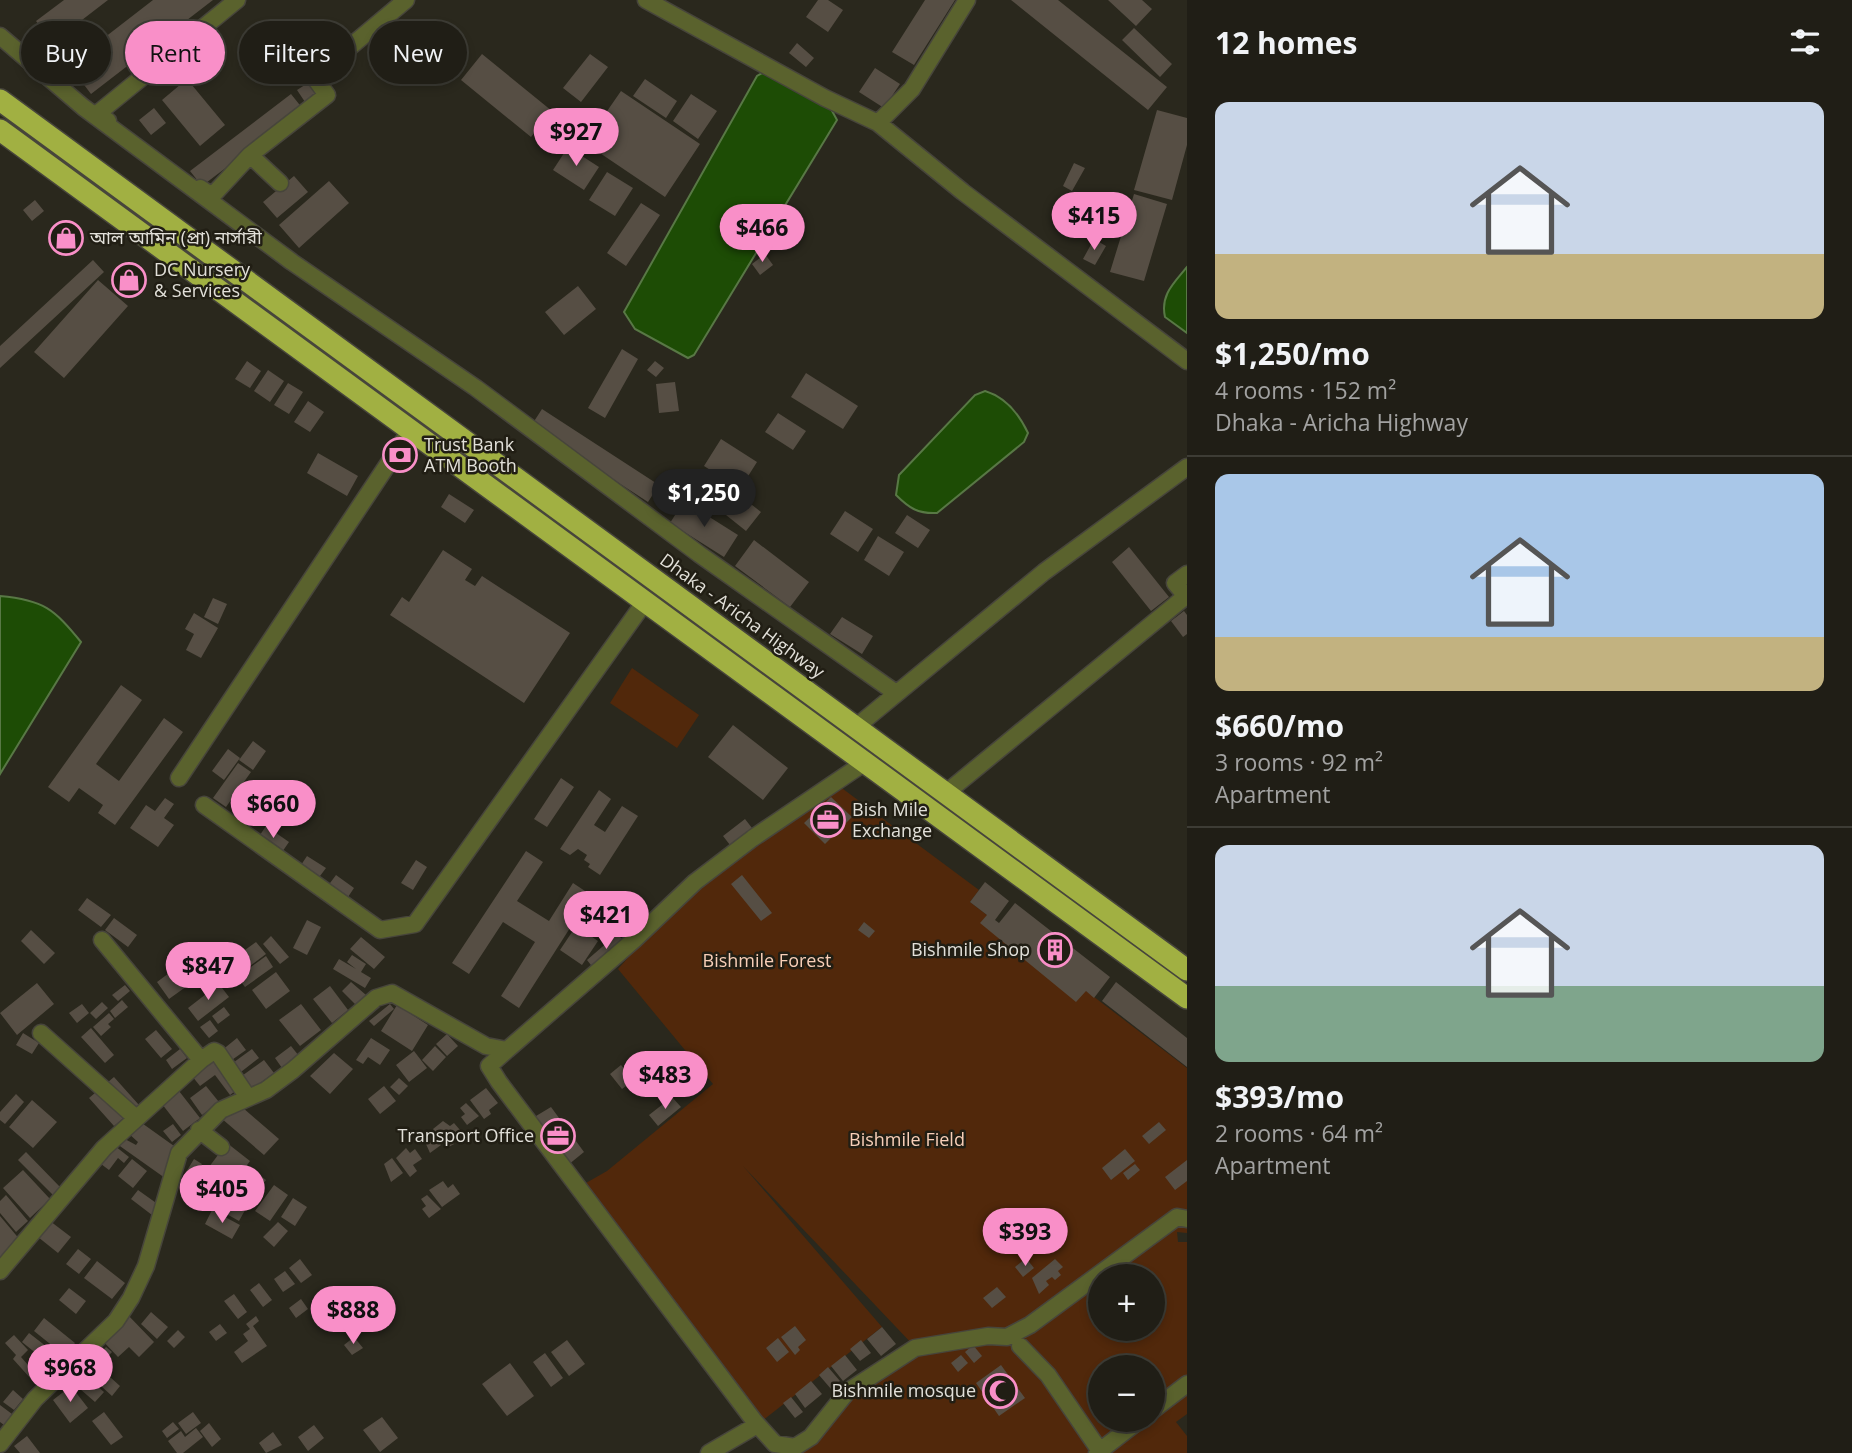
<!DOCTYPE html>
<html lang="en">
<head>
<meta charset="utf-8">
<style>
  body { margin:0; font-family:"Open Sans","Noto Sans Bengali",sans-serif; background:#2d2b23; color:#f1f3f6; height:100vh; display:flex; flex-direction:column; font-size:26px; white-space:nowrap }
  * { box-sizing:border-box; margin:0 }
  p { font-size:23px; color:#a2a2a1 }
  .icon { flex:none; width:38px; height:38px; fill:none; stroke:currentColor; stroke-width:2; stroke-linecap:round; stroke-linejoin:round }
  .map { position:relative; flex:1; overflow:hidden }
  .drawer { display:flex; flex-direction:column; background:#201e16; width:665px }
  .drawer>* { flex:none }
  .hud { position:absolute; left:21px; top:21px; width:665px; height:63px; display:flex; gap:14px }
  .fabs { position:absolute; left:1088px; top:1264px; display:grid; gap:14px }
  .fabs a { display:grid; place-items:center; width:77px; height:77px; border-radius:50%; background:#201e16; box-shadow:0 4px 10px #0003,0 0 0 2px #3d3c35; font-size:35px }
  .price { position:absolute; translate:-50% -60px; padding:0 16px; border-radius:24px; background:#f98fc8; color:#111; font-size:23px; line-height:46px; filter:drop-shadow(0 2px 4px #0008) }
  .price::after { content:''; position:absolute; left:50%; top:42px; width:21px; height:16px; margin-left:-10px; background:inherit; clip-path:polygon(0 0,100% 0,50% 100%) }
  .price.current { background:#222; color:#fff }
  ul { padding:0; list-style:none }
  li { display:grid; align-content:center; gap:14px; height:371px; padding:0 28px }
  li+li { border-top:2px solid #3d3c35 }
  li span { display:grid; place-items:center; height:217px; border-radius:14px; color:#555 }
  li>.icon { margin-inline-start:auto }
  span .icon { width:126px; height:126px; fill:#fffc; stroke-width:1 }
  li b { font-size:30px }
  h2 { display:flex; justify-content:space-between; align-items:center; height:84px; padding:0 28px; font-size:30px }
  .pill { padding:0 24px; border-radius:32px; background:#201e16; box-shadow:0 4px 10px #0003,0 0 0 2px #3d3c35; font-size:24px; line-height:63px }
  .pill.current { background:#f98fc8; color:#111 }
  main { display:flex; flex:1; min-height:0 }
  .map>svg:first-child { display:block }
</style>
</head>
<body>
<main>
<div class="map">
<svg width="1187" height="1453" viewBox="0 0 1187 1453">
  <rect width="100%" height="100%" fill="#2a281d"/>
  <path fill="#51280b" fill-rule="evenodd" d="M632,668L699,715L677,748L610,703Z
    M835,783L979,890L970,902L1187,1068V1233L1177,1232L1178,1242H1187V1414L1176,1422L1187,1436V1453H781L778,1449L795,1447L822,1420L915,1347L743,1166L882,1327L757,1425L579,1187L607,1171L713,1084L618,969L695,882ZM1101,1276H1153V1328H1101ZM1101,1367H1153V1419H1101Z"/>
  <path fill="#1d4c05" stroke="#587845" stroke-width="2" d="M764,72L831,109L837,120L694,355L688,358L635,329L624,312L757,76Z
    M1187,267V333L1165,317C1160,295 1174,283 1187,267Z
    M985,391C1005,397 1019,414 1028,433L1024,442L937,513C918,514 909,508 896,495L899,475L975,395Z
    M0,596C44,600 54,609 81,642L0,774Z"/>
  <path fill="#564e44" d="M64,0H108L52,43L36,21Z
    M153,0H213L91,94L69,65Z
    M818,0H828L843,10L828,32L806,17Z
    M925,0H955L914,65L892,52Z
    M1011,0H1058L1167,87L1148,110Z
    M1108,0H1142L1152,9L1136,26Z
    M1134,28L1172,64L1160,77L1122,40Z
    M797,43L814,58L806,67L789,53Z
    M482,54L552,111L531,137L461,80Z
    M590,54L608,67L581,102L563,88Z
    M875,68L900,84L884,108L859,92Z
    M187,79L225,125L200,146L162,100Z
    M645,79L677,101L666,118L633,96Z
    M308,83L318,97L307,105L297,90Z
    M621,91L700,144L665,197L585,143Z
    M291,94L303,109L202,186L190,171Z
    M691,94L717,111L698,139L673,121Z
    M154,108L166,123L151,135L139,120Z
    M1157,110L1187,118V145L1172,200L1134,190Z
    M568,147L599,167L584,190L553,170Z
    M1074,163L1085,168L1072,191L1063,186Z
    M607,172L633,188L615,216L589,200Z
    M294,176L308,192L277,218L263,202Z
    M329,181L349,203L299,248L279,225Z
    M1134,194L1167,204L1144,281L1110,272Z
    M35,200L44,211L32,221L23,210Z
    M641,203L660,215L626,266L607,253Z
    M1094,239L1106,246L1095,265L1083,259Z
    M765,254L773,265L760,275L752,264Z
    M93,260L104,272L0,368V346Z
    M98,280L128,306L64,378L34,352Z
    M578,286L596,309L564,335L545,312Z
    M622,349L638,359L605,418L588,408Z
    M247,361L261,371L250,388L235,379Z
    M655,361L664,368L656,377L647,370Z
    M268,370L284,381L270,402L254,391Z
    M806,373L858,406L843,429L791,397Z
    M675,382L679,411L659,413L656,384Z
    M288,383L303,392L289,414L274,405Z
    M308,401L324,412L310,432L294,422Z
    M542,409L659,485L648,502L531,426Z
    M778,413L806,431L793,450L765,432Z
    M721,439L757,462L740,489L704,466Z
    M318,453L358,476L347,496L307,473Z
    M737,493L761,512L746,531L721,511Z
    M449,494L474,510L465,523L441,507Z
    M684,501L738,535L724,557L670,523Z
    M845,511L873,529L858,552L830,534Z
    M907,515L930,530L918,548L895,533Z
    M878,536L904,552L889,576L864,560Z
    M754,540L809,582L790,607L735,566Z
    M1129,547L1169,597L1151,611L1112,562Z
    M443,550L472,569L465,580L475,586L482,576L570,633L524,703L390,615L402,597L409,602Z
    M213,598L227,604L218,624L204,617Z
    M1184,611L1187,615V634L1183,637L1171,621Z
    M194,613L218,628L201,658L186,650L194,634L185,629Z
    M842,617L873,636L862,654L830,634Z
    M121,685L142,700L96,764L119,781L164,718L183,732L115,825L98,813L103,805L79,788L69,802L48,787Z
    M733,725L788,768L763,800L708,757Z
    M253,741L266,751L253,770L239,760Z
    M228,749L240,758L224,780L212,771Z
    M238,763L251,772L226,807L213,798Z
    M561,778L574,787L547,827L534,819Z
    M599,790L611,799L594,825L605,832L622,806L638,816L600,875L588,867L590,864L584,860L587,855L578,849L570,855L560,849Z
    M831,797L852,817L825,844L804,823Z
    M165,798L174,804L164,818L174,825L158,847L130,828L146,805L155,811Z
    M745,819L752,828L730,845L723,836Z
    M266,826L289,842L280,855L258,838Z
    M526,851L543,862L517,901L549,921L573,883L591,895L519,1008L501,996L535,942L503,922L469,974L452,963Z
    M307,856L326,868L317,880L299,868Z
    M416,860L427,867L413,890L401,883Z
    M336,875L354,888L346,900L327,887Z
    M742,875L772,913L761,921L731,884Z
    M985,882L1009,901L995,920L999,923L1015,903L1110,977L1094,998L1086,991L1076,1002L980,923L987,915L970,902Z
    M87,898L111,915L101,927L78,910Z
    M621,900L634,909L621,927L608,918Z
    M114,918L137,935L128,947L105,930Z
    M307,920L321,927L307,955L293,948Z
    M864,922L875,931L869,938L858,930Z
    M576,926L598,941L582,965L560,950Z
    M31,930L55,953L44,964L21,941Z
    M617,934L625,942L594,969L587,960Z
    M271,936L289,957L280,964L263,944Z
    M361,937L385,957L374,969L350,949Z
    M256,942L266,954L230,981L220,968Z
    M196,953L208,971L169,999L157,982Z
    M352,955L366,964L361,972L371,978L365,988L333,969L339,959L356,969L347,962Z
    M266,956L273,967L245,987L237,977Z
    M276,972L290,991L266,1009L252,990Z
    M351,982L366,995L356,1005L342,991Z
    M1116,982L1187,1038V1067L1102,1001Z
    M37,983L54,1004L17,1035L0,1013Z
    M219,984L229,997L198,1021L188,1008Z
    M125,985L130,991L118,1001L112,995Z
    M330,986L348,1010L332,1023L313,999Z
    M122,1000L128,1007L115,1018L110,1011Z
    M102,1002L108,1008L96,1019L90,1013Z
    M82,1004L89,1013L77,1023L69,1013Z
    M301,1004L321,1030L300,1046L279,1020Z
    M390,1004L394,1009L374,1026L369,1021Z
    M397,1005L428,1025L412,1051L381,1031Z
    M224,1007L230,1015L218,1024L212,1016Z
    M109,1013L114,1019L108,1024L111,1027L101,1036L93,1027Z
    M210,1020L218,1031L209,1038L200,1027Z
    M91,1028L114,1055L105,1063L81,1037Z
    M156,1030L172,1049L161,1058L145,1039Z
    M23,1033L39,1043L32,1054L16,1045Z
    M447,1034L458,1046L447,1056L436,1044Z
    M237,1038L246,1050L229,1062L221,1051Z
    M371,1038L390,1050L380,1065L368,1057L363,1064L356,1060Z
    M291,1046L299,1056L282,1068L275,1058Z
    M435,1046L446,1057L433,1071L422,1060Z
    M180,1049L187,1058L172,1069L166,1060Z
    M252,1049L259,1058L237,1075L230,1065Z
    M414,1051L427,1068L409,1082L396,1065Z
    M334,1053L353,1069L330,1094L310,1076Z
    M217,1058L239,1088L230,1095L215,1075L200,1086L192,1076Z
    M264,1060L274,1073L249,1091L239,1078Z
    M621,1065L634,1080L622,1089L610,1074Z
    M114,1077L139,1105L114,1126L89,1098Z
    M399,1078L408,1086L399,1095L390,1087Z
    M206,1086L219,1102L202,1115L190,1098Z
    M384,1086L396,1101L380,1114L368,1099Z
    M486,1088L498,1103L489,1110L491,1114L484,1119L470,1100Z
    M179,1091L200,1118L183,1131L162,1104Z
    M16,1094L24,1102L5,1124L0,1120V1112Z
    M672,1097L681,1107L658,1126L649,1115Z
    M32,1100L57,1122L33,1148L9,1127Z
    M235,1101L279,1139L264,1155L221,1118Z
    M466,1103L479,1116L467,1125L461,1117L465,1114L460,1108Z
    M551,1107L584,1152L568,1165L531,1119Z
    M139,1121L174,1146L165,1178L117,1144L123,1138L136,1145L138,1142L128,1133Z
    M443,1121L450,1126L454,1123L460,1130L451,1140L454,1144L447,1148L433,1129Z
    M1159,1122L1166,1130L1149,1144L1142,1136Z
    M173,1124L181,1135L172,1142L163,1131Z
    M430,1130L441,1145L430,1153L422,1135Z
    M227,1143L250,1161L247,1165L266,1180L251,1200L230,1188L233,1185L209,1167Z
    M115,1146L129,1157L124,1163L118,1158L109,1170L101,1164Z
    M406,1148L410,1153L415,1149L422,1159L413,1165L417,1171L410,1177L396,1158Z
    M1125,1149L1135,1161L1111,1180L1102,1168Z
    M26,1152L60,1187L53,1195L18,1160Z
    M392,1158L403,1173L391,1182L384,1164Z
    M132,1159L147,1171L133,1188L118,1176Z
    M194,1159L202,1164L190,1182L183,1177Z
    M1187,1160V1181L1175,1190L1165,1177Z
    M1135,1164L1140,1170L1128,1180L1123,1173Z
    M23,1170L50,1199L30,1218L3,1188Z
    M202,1174L224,1185L220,1194L198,1183Z
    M443,1181L448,1188L453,1184L460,1194L442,1207L429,1190Z
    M274,1185L288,1195L270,1221L255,1211Z
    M138,1190L159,1205L152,1215L131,1199Z
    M226,1191L249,1203L239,1221L216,1208Z
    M6,1195L28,1221L16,1232L0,1213V1201Z
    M427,1195L441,1209L429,1218L422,1209L426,1206L421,1199Z
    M293,1198L307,1207L295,1226L281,1217Z
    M212,1210L240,1225L232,1239L205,1224Z
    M0,1216L21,1241L0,1259Z
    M50,1221L71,1237L58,1253L38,1237Z
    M278,1222L288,1231L274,1247L263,1237Z
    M78,1249L91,1259L79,1274L66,1264Z
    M1026,1258L1034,1268L1023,1277L1015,1267Z
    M300,1259L312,1275L301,1283L289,1268Z
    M1055,1259L1063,1267L1058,1271L1061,1275L1055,1280L1052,1277L1046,1281L1049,1285L1039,1294L1032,1278Z
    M97,1261L125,1283L112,1299L84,1278Z
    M285,1271L295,1284L283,1292L274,1279Z
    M259,1283L272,1300L263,1307L250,1290Z
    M360,1287L372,1303L357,1314L345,1298Z
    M997,1287L1006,1297L992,1308L983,1298Z
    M69,1288L86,1301L76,1314L59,1300Z
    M234,1294L247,1312L238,1319L224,1301Z
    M301,1299L308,1309L296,1318L289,1308Z
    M151,1312L168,1327L157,1339L141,1324Z
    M126,1313L154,1342L139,1357L129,1347L118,1357L100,1338Z
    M256,1316L259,1321L253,1326L267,1346L242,1363L234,1352L248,1341L243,1334L250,1329L246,1324Z
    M44,1318L75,1343L65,1356L34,1331Z
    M220,1324L227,1333L216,1341L209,1332Z
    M795,1326L806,1340L798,1347L800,1350L795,1355L781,1337Z
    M882,1327L896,1344L881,1356L867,1339Z
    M178,1330L185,1337L174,1348L167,1341Z
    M29,1333L65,1361L58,1371L22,1342Z
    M14,1335L28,1350L21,1357L36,1374L31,1379L13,1359L16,1355L5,1343Z
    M354,1337L363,1348L352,1355L344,1345Z
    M778,1338L789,1352L777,1362L766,1348Z
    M567,1340L585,1364L569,1376L551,1352Z
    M861,1340L871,1353L860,1361L850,1349Z
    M973,1345L982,1356L974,1363L965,1352Z
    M106,1347L112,1352L98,1368L92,1362Z
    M545,1353L563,1378L551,1387L533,1362Z
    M845,1355L857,1370L843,1381L831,1366Z
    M961,1355L968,1363L958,1372L951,1363Z
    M90,1363L105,1377L97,1386L104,1392L95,1402L72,1382Z
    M510,1363L534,1396L507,1416L482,1384Z
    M1001,1365L1025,1398L999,1416L976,1383Z
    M828,1367L840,1381L831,1389L819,1375Z
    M110,1377L120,1386L112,1396L101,1386Z
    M811,1381L822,1394L805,1408L795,1394Z
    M71,1386L88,1408L70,1423L53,1400Z
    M13,1390L23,1399L14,1410L3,1402Z
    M791,1397L803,1412L795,1418L783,1403Z
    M0,1405L12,1414L4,1425L0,1422Z
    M104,1412L123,1437L111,1445L92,1421Z
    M193,1412L201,1423L186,1434L178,1423Z
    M382,1417L398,1438L380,1452L363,1430Z
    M173,1422L179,1429L167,1438L162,1431Z
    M209,1423L221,1439L212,1447L200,1431Z
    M314,1425L324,1438L308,1451L298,1437Z
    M196,1428L203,1437L183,1453H177L168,1441L181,1431L185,1437Z
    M273,1432L282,1445L266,1453L259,1443Z
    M27,1436L40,1453H20L14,1446Z"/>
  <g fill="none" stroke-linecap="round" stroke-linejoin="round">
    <g stroke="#47453b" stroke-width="19">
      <path id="minor" d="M646,0L825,98L878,123L912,89L967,0
        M0,36L83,107L292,262L476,388L699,554L896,693
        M108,121L97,114L237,0
        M878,123L963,192L1187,361
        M250,155L280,183
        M200,188L212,196L250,155L327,95L314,77L406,0
        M856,727L1044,572L1187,467
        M179,778L410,431
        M946,793L1186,596L1175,583L1187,574
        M204,805L380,930L415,924L644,603
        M102,940L201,1060
        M41,1033L136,1118
        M507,1050L489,1066L499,1082L755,1422L775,1444L795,1447L811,1437L847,1392L915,1348L988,1336L1007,1337L1030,1325L1177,1217L1187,1219
        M199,1130L221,1147
        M0,1271L104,1148L201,1060L214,1051L218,1053L247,1096
        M1020,1346L1048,1375L1100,1451
        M1153,1410L1187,1384
        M0,1444L35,1399L116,1321L131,1298L146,1266L179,1153L221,1110L266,1090L293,1070L376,998L392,993L486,1046L507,1050L634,940L695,882L753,838L864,763
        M709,1453L757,1425
        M1097,1453L1141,1419"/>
    </g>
    <g stroke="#47453b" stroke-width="24">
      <path id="highway" d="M0,100L1187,970
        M0,130L1187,998"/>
    </g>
    <use href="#minor" stroke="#5a622d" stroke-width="16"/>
    <use href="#highway" stroke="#a1b042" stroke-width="21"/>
  </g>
  <defs>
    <g id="shop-ring" transform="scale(1.75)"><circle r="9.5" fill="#211e14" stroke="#f98fc8" stroke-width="1.5"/><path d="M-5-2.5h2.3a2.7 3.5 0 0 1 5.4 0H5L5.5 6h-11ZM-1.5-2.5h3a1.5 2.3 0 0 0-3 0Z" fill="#f98fc8"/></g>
    <g id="bank-ring" transform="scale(1.75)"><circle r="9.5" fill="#211e14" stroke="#f98fc8" stroke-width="1.5"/><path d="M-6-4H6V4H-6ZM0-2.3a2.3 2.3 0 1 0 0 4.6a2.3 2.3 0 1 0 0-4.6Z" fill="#f98fc8"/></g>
    <g id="office-ring" transform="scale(1.75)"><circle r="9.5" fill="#211e14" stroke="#f98fc8" stroke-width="1.5"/><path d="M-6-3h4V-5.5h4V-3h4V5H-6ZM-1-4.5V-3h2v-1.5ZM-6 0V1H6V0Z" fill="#f98fc8"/></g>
    <g id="building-ring" transform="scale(1.75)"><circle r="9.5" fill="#211e14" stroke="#f98fc8" stroke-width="1.5"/><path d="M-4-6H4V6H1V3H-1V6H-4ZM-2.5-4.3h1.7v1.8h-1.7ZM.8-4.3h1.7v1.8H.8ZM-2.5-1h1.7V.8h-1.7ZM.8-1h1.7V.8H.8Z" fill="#f98fc8"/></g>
    <g id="mosque-ring" transform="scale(1.75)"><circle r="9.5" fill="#211e14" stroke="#f98fc8" stroke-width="1.5"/><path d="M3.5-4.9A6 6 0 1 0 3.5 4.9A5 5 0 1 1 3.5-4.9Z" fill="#f98fc8"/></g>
  </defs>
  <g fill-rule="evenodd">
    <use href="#shop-ring" x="66" y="238"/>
    <use href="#shop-ring" x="129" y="280"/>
    <use href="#bank-ring" x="400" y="455"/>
    <use href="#office-ring" x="828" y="820"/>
    <use href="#building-ring" x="1055" y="950"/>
    <use href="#office-ring" x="558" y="1136"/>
    <use href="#mosque-ring" x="1000" y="1391"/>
  </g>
  <g text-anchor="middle" stroke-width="5" stroke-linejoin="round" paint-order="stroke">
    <g font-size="18" fill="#e2e0d9" stroke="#211e14" text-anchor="start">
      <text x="90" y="244">আল আমিন (প্রা) নার্সারী</text>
      <text x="154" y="276">DC Nursery<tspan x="154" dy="21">&amp; Services</tspan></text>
      <text x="424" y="451">Trust Bank<tspan x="424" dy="21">ATM Booth</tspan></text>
      <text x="852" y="816">Bish Mile<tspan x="852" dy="21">Exchange</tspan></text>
      <text x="1030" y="956" text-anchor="end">Bishmile Shop</text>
      <text x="534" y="1142" text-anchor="end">Transport Office</text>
      <text x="976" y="1397" text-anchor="end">Bishmile mosque</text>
    </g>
    <g font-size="18" fill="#e2e0d9" stroke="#211e14">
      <text transform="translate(742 616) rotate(36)" y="6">Dhaka - Aricha Highway</text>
    </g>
    <g font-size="18" fill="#f8cfb8" stroke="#211e14">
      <text x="767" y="967">Bishmile Forest</text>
      <text x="907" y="1146">Bishmile Field</text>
    </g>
  </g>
</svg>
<div class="fabs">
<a>+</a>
<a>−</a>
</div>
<b class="price" style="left:576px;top:168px">$927</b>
<b class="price" style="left:1094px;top:252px">$415</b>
<b class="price" style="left:762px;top:264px">$466</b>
<b class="price current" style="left:704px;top:529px">$1,250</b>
<b class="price" style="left:273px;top:840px">$660</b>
<b class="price" style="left:606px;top:951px">$421</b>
<b class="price" style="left:208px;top:1002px">$847</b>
<b class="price" style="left:665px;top:1111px">$483</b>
<b class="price" style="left:222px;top:1225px">$405</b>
<b class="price" style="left:1025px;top:1268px">$393</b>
<b class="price" style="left:353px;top:1346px">$888</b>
<b class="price" style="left:70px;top:1404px">$968</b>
<div class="hud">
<a class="pill">Buy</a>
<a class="pill current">Rent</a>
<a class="pill">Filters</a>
<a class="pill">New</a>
</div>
</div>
<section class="drawer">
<h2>12 homes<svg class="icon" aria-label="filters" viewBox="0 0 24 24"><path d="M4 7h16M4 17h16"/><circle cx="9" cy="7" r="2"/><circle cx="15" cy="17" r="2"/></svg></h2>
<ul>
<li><span style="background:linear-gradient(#c9d6e8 70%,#c2b280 0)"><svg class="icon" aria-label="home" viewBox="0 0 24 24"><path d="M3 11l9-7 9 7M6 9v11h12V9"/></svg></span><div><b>$1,250/mo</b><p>4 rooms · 152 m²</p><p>Dhaka - Aricha Highway</p></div></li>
<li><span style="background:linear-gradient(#a9c7e8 75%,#c2b280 0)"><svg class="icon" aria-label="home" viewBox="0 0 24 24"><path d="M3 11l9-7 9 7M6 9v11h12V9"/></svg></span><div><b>$660/mo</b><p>3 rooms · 92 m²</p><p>Apartment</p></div></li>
<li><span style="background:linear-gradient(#c9d6e8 65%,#7fa58c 0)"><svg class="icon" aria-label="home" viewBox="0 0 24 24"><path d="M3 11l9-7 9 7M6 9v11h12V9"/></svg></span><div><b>$393/mo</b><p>2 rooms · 64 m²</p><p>Apartment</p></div></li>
</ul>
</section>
</main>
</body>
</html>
